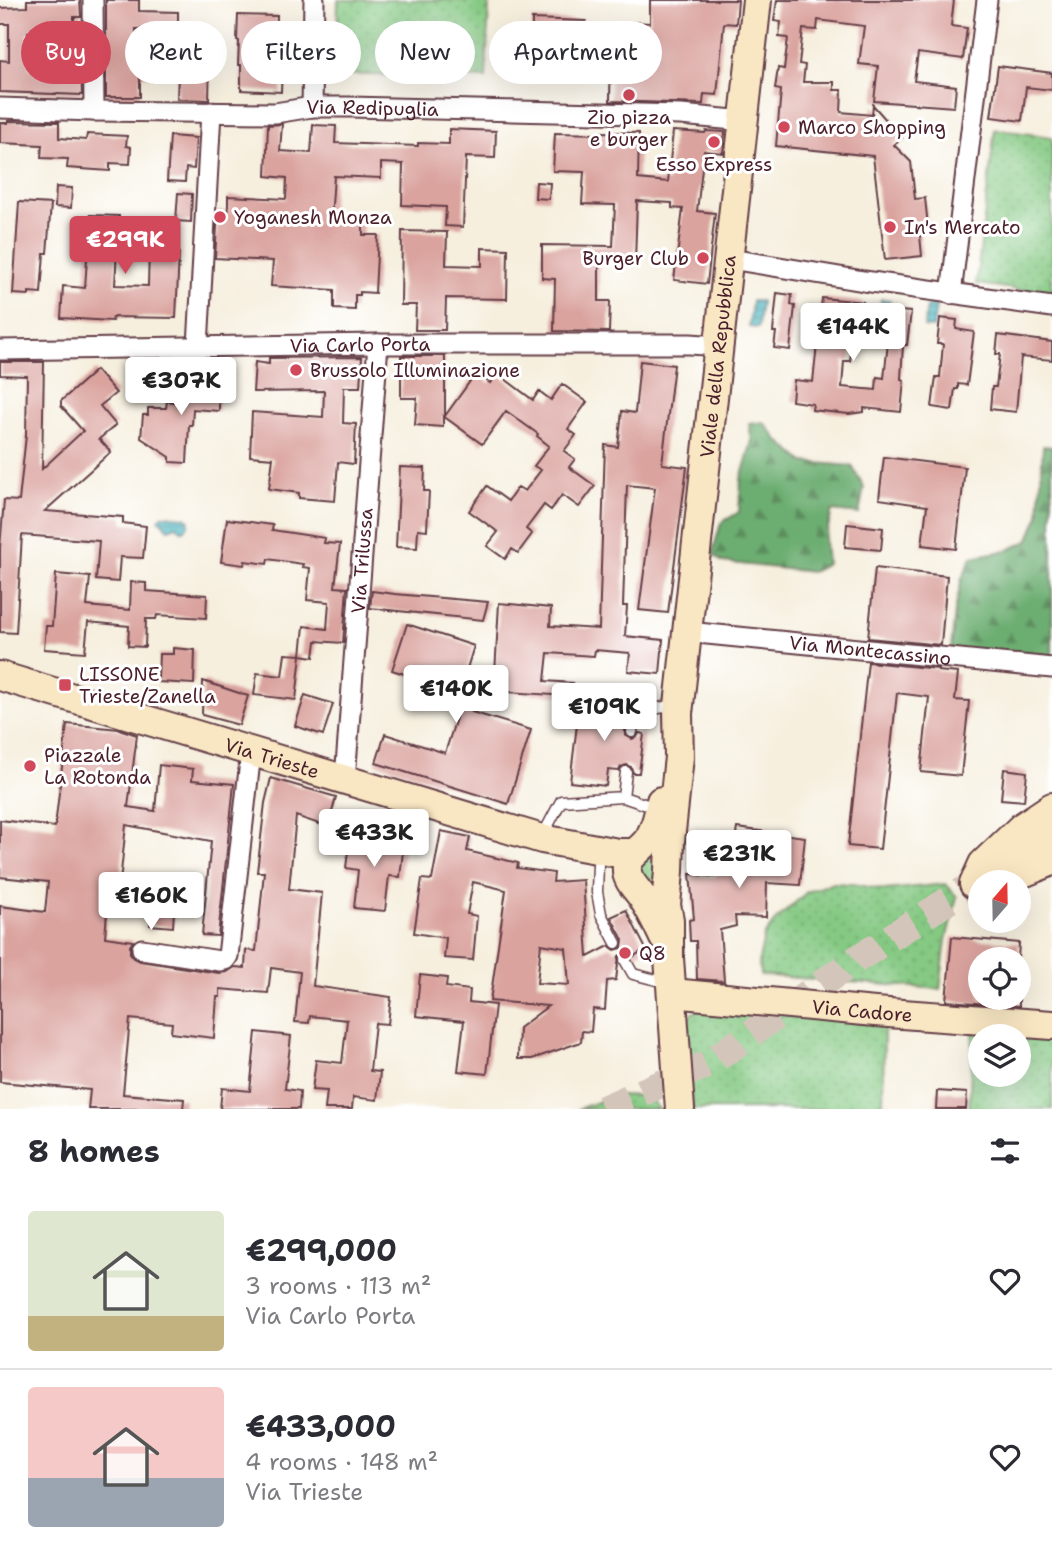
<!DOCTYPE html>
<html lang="en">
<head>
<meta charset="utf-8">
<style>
  body { margin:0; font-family:"Shantell Sans",sans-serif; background:#f7f7f7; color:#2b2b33; height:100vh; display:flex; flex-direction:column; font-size:26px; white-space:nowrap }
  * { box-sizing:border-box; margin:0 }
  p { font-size:23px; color:#7c7c81 }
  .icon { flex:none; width:38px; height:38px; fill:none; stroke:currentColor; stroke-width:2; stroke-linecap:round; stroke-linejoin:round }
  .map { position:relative; height:1109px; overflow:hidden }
  .sheet { display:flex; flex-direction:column; background:#fff; flex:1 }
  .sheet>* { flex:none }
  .top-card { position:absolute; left:21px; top:21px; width:700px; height:63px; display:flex; gap:14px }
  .needle { width:46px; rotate:20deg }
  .tools { position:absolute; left:968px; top:870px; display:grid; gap:14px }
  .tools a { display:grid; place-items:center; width:63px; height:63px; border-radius:50%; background:#fff; box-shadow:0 7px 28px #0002; font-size:35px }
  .price { position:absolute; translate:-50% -60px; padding:0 16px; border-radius:7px; background:#fff; color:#222; font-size:23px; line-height:46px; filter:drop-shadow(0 2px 4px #0008) }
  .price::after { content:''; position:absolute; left:50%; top:42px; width:21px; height:16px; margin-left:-10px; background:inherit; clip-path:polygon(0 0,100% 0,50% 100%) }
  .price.on { background:#d1495b; color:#fff }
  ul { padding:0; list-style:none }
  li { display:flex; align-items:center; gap:21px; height:175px; padding:0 28px }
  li+li { border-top:2px solid #e1e1e2 }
  li span { display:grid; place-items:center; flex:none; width:196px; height:140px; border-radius:7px; color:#555 }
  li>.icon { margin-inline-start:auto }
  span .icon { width:84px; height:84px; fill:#fffc; stroke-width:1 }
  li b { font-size:30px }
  h2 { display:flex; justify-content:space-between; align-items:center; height:84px; padding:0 28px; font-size:30px }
  .tag { padding:0 24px; border-radius:32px; background:#fff; box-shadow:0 7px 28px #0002; font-size:24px; line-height:63px }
  .tag.on { background:#d1495b; color:#fff }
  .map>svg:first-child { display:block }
</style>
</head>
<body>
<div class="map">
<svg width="1052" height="1109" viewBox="0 0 1052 1109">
  <defs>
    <pattern id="grass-dots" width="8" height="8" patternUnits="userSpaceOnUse" patternTransform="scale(1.75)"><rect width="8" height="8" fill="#85c983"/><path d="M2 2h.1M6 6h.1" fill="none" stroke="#74ac71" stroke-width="1.8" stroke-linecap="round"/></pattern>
    <pattern id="forest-firs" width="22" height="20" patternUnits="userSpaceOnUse" patternTransform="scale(1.75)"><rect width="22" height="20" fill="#6cad71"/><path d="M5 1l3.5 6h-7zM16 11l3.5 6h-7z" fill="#5b8c5d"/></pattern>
    <pattern id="water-rules" width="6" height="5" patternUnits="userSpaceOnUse" patternTransform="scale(1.75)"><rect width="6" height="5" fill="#46b6bf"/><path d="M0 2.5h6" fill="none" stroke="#3c939b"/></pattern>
  </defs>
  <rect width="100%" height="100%" fill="#fff"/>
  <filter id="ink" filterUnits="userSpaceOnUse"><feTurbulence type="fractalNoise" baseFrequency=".0143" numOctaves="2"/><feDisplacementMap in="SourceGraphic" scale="14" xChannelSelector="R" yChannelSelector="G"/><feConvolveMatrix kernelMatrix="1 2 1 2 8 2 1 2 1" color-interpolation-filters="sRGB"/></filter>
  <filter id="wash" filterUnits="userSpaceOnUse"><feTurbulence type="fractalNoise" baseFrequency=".00686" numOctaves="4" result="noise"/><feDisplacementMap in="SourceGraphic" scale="28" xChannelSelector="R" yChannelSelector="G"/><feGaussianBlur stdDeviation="1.57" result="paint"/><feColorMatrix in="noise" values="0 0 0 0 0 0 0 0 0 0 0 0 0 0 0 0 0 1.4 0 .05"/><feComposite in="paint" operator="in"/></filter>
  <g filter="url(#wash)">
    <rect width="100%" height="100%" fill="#f6efde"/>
    <path fill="url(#grass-dots)" stroke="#687457" stroke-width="2" d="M338,0H489L486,78L336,74Z
      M995,129L1052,137V294L976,284Z
      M648,857L656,860L657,878L650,882L646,881L636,866Z
      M833,883L853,884L885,890L946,884L957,897L946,940L940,989L760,975L759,961L764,936L776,920L807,892Z
      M703,1009L884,1023L883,1109H692L685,1023L692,1013Z
      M973,1033L1018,1036H980V1074H1018V1036L1052,1038V1109H969Z
      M616,1095L648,1096L659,1109H578Z"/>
    <path fill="url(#forest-firs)" stroke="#5b664e" stroke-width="2" d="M764,422L778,440L804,462L852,466L864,487L859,514L832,511L825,541L827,564L812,572L722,562L712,554L721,523L739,512L741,479L752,441L749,424Z
      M1043,446L1052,447V655L951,649L955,610L962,578L972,557L1008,550L1028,541L1039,515Z"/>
    <path fill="url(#water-rules)" stroke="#486a75" stroke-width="2" d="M881,299L890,300L887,323L878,322Z
      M752,301H761L758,328L749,327Z
      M927,305L936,306L933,328L924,327Z
      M164,515L185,517L189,520C189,525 188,528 183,531L176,526L169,529L159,519Z"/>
    <g id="blocks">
      <path fill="#daa39e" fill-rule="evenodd" d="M27,0H80L81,17H74V31L28,32L29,68L81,69L82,95L0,92V60L9,61V24H0V8L27,7Z
        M106,0H139V11L178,12V59L210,60L209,100L177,99L178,75L140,76V97H106ZM136,29H163V59H136Z
        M650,0H738L736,24L724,23L717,95L704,94L703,104L610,101L611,48H631V22L650,23Z
        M777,0H954L951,26L967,28L963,59L918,53L914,81L956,86L954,107L874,101L878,66L859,64L864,26L818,20L817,30L803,29L799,64L805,65L803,82H834V90H842L841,112L872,115L873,105L902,138L894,145L911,162L915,199L925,198L928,226L919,225L922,256L885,260L873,156L776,146L781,90L775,89L778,68L784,69L788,38L779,37L781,22L774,21Z
        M238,15L277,16L276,41H279L278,66H282L281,92L241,90V65H238L239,41L237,40Z
        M532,19L586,21L584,76L531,75Z
        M998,66L1052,73V90L1026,87L1022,121L991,117Z
        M8,121L59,122V138L86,140L87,134L127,136L126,146L131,147L130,164L110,163V171L67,168L68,159L41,158L42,145L0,143V123H8Z
        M282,124L280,151L311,153L313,125L336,126L335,143L418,146V143L449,144V129L496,131L495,158L466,157L463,227L445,226L446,207L402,205L403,164L381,163V178L334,176L331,220L363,221V235H378L375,293L360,292V295H355V310L334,309V290L271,286L273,261L215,258L218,211H228V196L286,199L287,178L266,176L268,125Z
        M673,131L705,133L706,131L725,132L723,153L704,151L697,211L715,213L707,284L674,280L683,209L672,208V203L637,201L635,262L599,260V301H610L609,332L554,331L555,279L542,278V245L613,246L615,205L582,204L584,172L553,171L555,133L600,134V132L639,133L638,179L668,182Z
        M170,136L196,138L194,169L186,168L185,182L167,181Z
        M536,182L550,183L549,199L535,198Z
        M56,187L72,188L71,208L55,207Z
        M178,193L192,194L191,222L176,221Z
        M19,202L51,204L47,253H44L41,293L29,292V295L13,294Z
        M90,215L119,216L118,236L150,237L151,231L178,233L177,252L179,253L176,318L113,317L112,321L61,318L63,286L85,288ZM117,250L149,251L148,286L115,285Z
        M402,231L447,232L446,265L482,266V248L508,249L507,299L446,298L445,330H415L416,305H401Z
        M777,293L792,295L791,305L795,306L790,350L774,348L776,332H773Z
        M822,298L863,302L861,315H858L855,339H853L850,361H844L842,387L876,390L877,377L884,378L888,343L885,342L888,310L911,312L907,345H903L901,379L904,380L901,412L864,408V412L849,414L812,410L813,404L792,401L794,380L813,382Z
        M940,318L957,320L956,329L974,332L967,385L958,384V389H955L952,410L932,407L936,377H940L943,344H937Z
        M998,335L1052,342V360L1021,357L1016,412L990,409L992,387H996L1000,354H996Z
        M401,356H445V416L476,373L490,383L497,373L533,400L539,391L551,400L562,384L587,402L568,429L576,435L564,451L575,459L569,467L595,486L579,507L562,495L551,510L544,505L526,529L532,534L518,553L512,549L505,559L487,546L498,532L469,511L487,486L508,501L518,487L525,491L541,470L534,466L549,446L537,436L538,434L506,411L482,444L443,416V427L415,425L417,398H401Z
        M362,357L360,387H344L343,423L356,424L354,464L338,462L335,501L299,498V493L269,489L273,458L250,456L252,412L323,417L324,391L253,392L255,362L269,364V358Z
        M640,361L674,365L662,464L687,467L668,613L639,610L655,488L627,485L623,606H627L625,636L663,640L660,674L628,671L630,653L595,650L594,656L548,653L545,681L573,683L568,696L494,691L499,603L551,608L550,626L599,629L605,445L618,447L622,411L635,413Z
        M0,362H44L42,469L83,431L61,406V401L96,370L116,393L100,406L116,425L99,439L111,452L45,511L123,517V523L146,526L143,558L120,557L118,582L96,580L99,541L22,535L16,633L0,632V548L4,500L19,501L26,435L27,376L0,375Z
        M203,375L219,376V384H223V399H219V411L193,409L192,425H189L187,463L170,462V457L141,438L143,415H148V408H166L167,401L173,402V398H179L180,386H189L190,379L202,380Z
        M884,457L965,467L956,549L922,545L927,506L879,499Z
        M400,467L425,468L424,491H429L427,530L418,529L417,548L396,547Z
        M227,519L273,525L272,530L325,538L324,543L340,544L335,587L347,588L343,643L316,641L314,657L301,655L296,700L254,695L257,673L282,676L285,654L301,655L304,626L327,629L329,602L307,600L310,568L302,567L303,564L268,559L267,564L245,561L244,565L221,562Z
        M847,524L883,528L881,550L845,547Z
        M875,568L947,576L941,645L868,638Z
        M56,574L90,577L87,606L130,610L131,582L146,583V591L207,595L206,618L157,615L156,619H146L145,647L128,646L129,626L88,622L85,652L44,649L46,626H52Z
        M372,591L395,594L488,602L483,620L370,608Z
        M407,624L474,646L465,675L482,681L472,712L531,730L508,804L376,763L385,734L445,753L464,693L392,670Z
        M173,648L195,650L194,684L158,682L159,654H173Z
        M868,662L938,669V671L958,673L955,700L969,701L961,776L921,772L929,697L897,693L880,849L848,846Z
        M203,681L248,696L239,725L202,715Z
        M611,687H626L625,735L632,739L637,737L639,733L644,734L639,773H633L631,767L626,765L621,767L619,771L608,770L606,786L570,782L579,708L611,712Z
        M305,695L333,704L323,735L295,726Z
        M67,724L119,729L137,735L128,807L155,811L159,765L193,769L192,780L234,784L218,936L202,935L211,841L126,825L118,901L108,900L105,937L133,941L130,946V953L134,958L140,961L219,973L227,972L235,967L245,968L246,950L256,951L264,872H257L265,803L271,778L336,797L328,827L296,816L289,889L322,893L313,986L391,997L388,1024L375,1023L370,1071L380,1072L377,1100L353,1097L352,1109H325L327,1091L312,1090L316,1060L342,1063L347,1020L310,1016L309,1023L295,1022L300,972L271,968L268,993L220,989V997H217L214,1038L171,1033L172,1023L130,1019L123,1094L184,1099L183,1109H88L90,1090L0,1082V906L45,912L48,882L0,877V820L55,827Z
        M1004,769L1027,772L1024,801L1001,799Z
        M737,828L805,837L800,885L767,883L766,917L735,916L736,926L720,930L724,981L697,979L696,941H690L689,920L694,919L690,874L715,877L722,838L735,841Z
        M441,831L470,837L467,851L518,863L517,868L554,873L553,882L583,880L588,957L609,946L615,950L622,948L623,940L611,917L626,910L646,949L632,957L626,953L619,956L616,980L607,981L605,1010L593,1009L591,1032L582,1031L581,1042L532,1059H518L519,1028L548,1006L490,1001L506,890L473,882L467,914L477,916L473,960L444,958L446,938L414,933L422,879L432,880ZM541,944L566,948L569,985L537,983Z
        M350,835L391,839V842L404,843L400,877L389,876L385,911L354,908L358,870L346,868Z
        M153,876L176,878L173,927L150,925Z
        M952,937L1019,943L1018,959L980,957V998H1019V1006L946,1001Z
        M420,975L447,978L446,987L470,990L469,1002L495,1005L487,1074L458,1071L464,1021L416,1016Z
        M256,1032L291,1036L285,1089L300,1091L299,1109H220L222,1088L250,1091Z
        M937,1091L967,1093L966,1109H936Z"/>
    </g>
  </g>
  <g filter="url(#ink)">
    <use href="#blocks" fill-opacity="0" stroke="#643e46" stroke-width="2"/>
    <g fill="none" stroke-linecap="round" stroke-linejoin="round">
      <path stroke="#d4c5ba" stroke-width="28" stroke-dasharray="28 14" stroke-linecap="butt" d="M603,1109L708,1064L857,959L974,884"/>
      <g stroke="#643e46" stroke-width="13">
        <path id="lane" d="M632,732L635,712L676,705
          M623,797L659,809
          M543,835L561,801L623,797L626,772
          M598,864L597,892L601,914L616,943
          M625,960L633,974L668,983"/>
      </g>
      <g stroke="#643e46" stroke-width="23">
        <g id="street">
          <path d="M93,0L94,111"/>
          <path d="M312,107L314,0"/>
          <path id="s1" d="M0,108L94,111L275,113L312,107H350L681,115L745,121"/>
          <path d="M730,259L864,281L1052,307"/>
          <path d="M951,294L987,0"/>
          <path d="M198,346L211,112"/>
          <path id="s2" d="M0,350L378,344H690L720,346"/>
          <path id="s3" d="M687,632L1052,668"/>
          <path id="s4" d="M345,779L378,344"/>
          <path d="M142,949L220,961L225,960L228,956L251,752"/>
        </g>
      </g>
      <g stroke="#643e46" stroke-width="32">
        <g id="secondary">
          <path id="s5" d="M0,676L542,839L618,853H634"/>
          <path d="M661,801C659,814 656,826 650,837C643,850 625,855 627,872C628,882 639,891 644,900C652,912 658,925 664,938"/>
          <path d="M999,867L1052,832"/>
          <path d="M1001,882L1052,861"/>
          <path d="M974,884L983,864L1022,827L1052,807"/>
          <path id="s6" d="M672,993L875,1012L1052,1025"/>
          <path id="s7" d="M680,1109L669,958V920L666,905L669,871L670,841L679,757L678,714L757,0"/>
        </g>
      </g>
      <use href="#lane" stroke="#fff" stroke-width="10"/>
      <use href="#street" stroke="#fff" stroke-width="19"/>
      <use href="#secondary" stroke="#f9e7c3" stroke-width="28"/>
    </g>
  </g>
  <g fill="#d1495b" stroke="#fff" stroke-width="2.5">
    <circle cx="629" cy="95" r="7"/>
    <circle cx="784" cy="127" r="7"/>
    <circle cx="714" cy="142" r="7"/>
    <circle cx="220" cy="217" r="7"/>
    <circle cx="890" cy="227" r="7"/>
    <circle cx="703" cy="258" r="7"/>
    <circle cx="296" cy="370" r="7"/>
    <rect x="58" y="678" width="14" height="14" rx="3.5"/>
    <circle cx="30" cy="766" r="7"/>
    <circle cx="625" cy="953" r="7"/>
  </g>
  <g text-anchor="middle" stroke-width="6" stroke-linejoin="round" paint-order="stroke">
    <g font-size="19" fill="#4a1f2b" stroke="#fff">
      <text dy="7" stroke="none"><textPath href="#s1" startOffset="373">Via Redipuglia</textPath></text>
      <text dy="7" stroke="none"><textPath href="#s2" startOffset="360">Via Carlo Porta</textPath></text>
      <text dy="7" stroke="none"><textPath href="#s7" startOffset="756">Viale della Repubblica</textPath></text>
      <text dy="7" stroke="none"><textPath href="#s4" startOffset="219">Via Trilussa</textPath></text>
      <text dy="7" stroke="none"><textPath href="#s3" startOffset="184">Via Montecassino</textPath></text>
      <text dy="7" stroke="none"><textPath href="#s5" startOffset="284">Via Trieste</textPath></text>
      <text dy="7" stroke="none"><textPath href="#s6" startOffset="191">Via Cadore</textPath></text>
    </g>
    <g font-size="19" fill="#4a1f2b" stroke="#fff" text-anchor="start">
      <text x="629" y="124" text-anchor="middle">Zio pizza<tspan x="629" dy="22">e burger</tspan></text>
      <text x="798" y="134">Marco Shopping</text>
      <text x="714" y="171" text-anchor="middle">Esso Express</text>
      <text x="234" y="224">Yoganesh Monza</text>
      <text x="904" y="234">In's Mercato</text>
      <text x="689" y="265" text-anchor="end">Burger Club</text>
      <text x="310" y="377">Brussolo Illuminazione</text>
      <text x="79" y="681">LISSONE<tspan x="79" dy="22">Trieste/Zanella</tspan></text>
      <text x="44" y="762">Piazzale<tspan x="44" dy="22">La Rotonda</tspan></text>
      <text x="639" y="960">Q8</text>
    </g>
  </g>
</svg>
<div class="tools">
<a><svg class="needle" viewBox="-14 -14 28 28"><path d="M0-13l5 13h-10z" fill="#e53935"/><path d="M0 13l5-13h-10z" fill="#7c7c81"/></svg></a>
<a><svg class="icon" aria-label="locate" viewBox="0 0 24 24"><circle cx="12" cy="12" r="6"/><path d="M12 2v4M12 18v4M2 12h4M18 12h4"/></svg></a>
<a><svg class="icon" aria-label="layers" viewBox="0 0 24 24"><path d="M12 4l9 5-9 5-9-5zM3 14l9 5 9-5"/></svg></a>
</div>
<b class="price on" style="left:125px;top:276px">€299K</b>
<b class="price" style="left:853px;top:363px">€144K</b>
<b class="price" style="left:181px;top:417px">€307K</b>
<b class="price" style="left:456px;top:725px">€140K</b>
<b class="price" style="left:604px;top:743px">€109K</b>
<b class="price" style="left:374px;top:869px">€433K</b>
<b class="price" style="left:739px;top:890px">€231K</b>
<b class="price" style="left:151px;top:932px">€160K</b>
<div class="top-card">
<a class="tag on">Buy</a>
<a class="tag">Rent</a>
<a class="tag">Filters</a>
<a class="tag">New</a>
<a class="tag">Apartment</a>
</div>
</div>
<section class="sheet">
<h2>8 homes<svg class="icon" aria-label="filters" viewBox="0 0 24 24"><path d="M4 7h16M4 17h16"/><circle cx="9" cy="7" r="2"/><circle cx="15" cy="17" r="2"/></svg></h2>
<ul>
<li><span style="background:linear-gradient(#dfe7d0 75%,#c2b280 0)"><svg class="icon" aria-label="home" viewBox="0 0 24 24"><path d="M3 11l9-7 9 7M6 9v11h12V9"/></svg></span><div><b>€299,000</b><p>3 rooms · 113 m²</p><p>Via Carlo Porta</p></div><svg class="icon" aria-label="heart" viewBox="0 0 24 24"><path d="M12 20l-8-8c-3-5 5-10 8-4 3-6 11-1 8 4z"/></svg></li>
<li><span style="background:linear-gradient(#f6c9c9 65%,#9aa5b1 0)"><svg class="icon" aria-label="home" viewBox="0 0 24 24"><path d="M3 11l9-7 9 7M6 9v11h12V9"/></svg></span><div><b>€433,000</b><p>4 rooms · 148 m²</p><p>Via Trieste</p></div><svg class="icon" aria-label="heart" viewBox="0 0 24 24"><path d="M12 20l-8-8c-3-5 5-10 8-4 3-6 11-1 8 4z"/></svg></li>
</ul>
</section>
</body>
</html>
